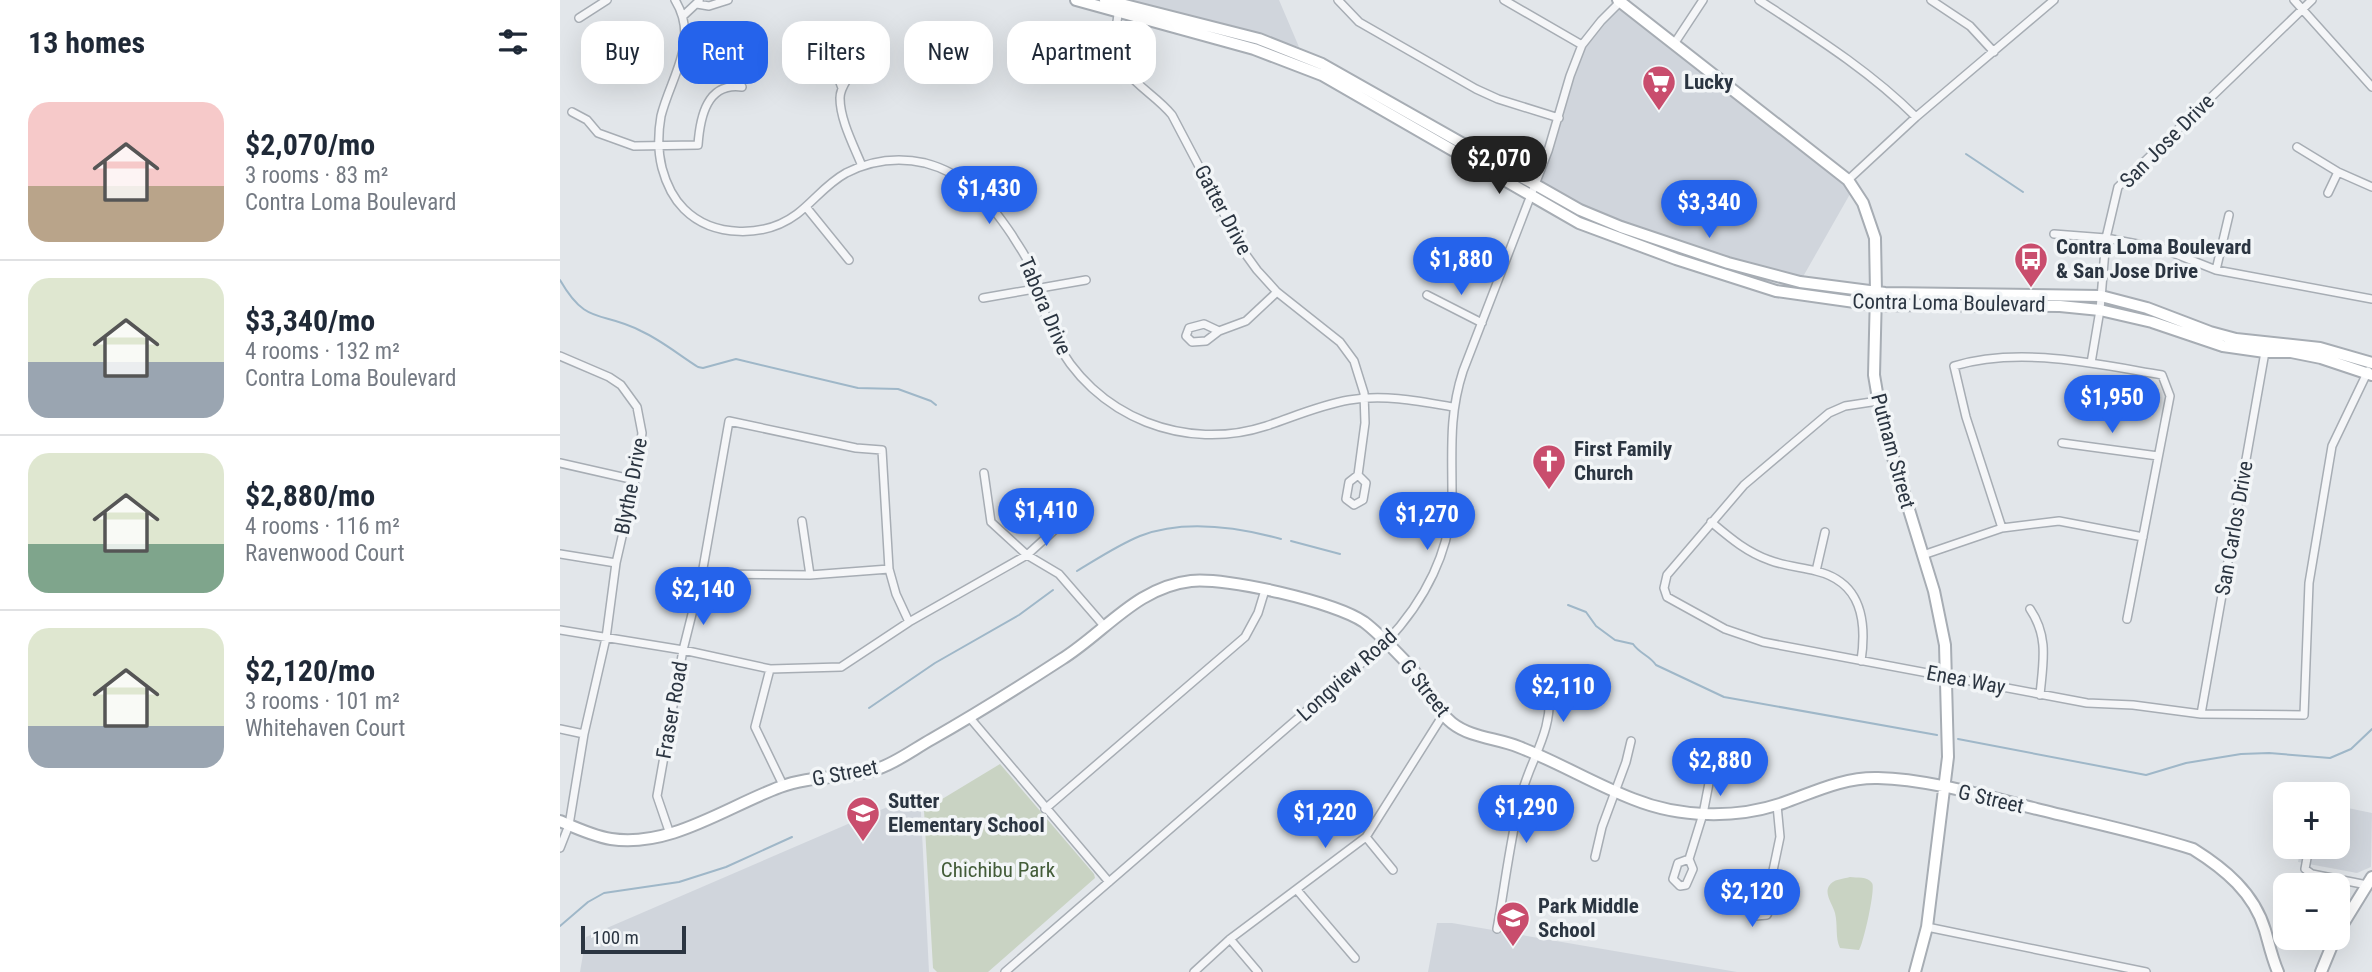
<!DOCTYPE html>
<html lang="en">
<head>
<meta charset="utf-8">
<style>
  body { margin:0; font-family:"Roboto Condensed",sans-serif; background:#f6f6f7; color:#1f2937; height:100vh; display:flex; flex-direction:column; font-size:26px; white-space:nowrap }
  * { box-sizing:border-box; margin:0 }
  p { font-size:23px; color:#747a83 }
  .icon { flex:none; width:38px; height:38px; fill:none; stroke:currentColor; stroke-width:2; stroke-linecap:round; stroke-linejoin:round }
  .map { position:relative; flex:1; overflow:hidden }
  .panel { display:flex; flex-direction:column; background:#fff; width:560px }
  .panel>* { flex:none }
  .hud { position:absolute; left:21px; top:21px; width:665px; height:63px; display:flex; gap:14px }
  .fabs { position:absolute; left:1713px; top:782px; display:grid; gap:14px }
  .fabs a { display:grid; place-items:center; width:77px; height:77px; border-radius:14px; background:#fff; box-shadow:0 7px 28px #0002; font-size:35px }
  .scale { position:absolute; left:21px; bottom:18px; width:105px; box-sizing:border-box; padding-left:7px; border:4px solid #2b3541; border-top:0; font-size:19px; line-height:24px; white-space:nowrap; color:#2b3541; -webkit-text-stroke:5px #f2f5f7; paint-order:stroke }
  .price { position:absolute; translate:-50% -60px; padding:0 16px; border-radius:24px; background:#2563eb; color:#fff; font-size:23px; line-height:46px; filter:drop-shadow(0 2px 4px #0008) }
  .price::after { content:''; position:absolute; left:50%; top:42px; width:21px; height:16px; margin-left:-10px; background:inherit; clip-path:polygon(0 0,100% 0,50% 100%) }
  .price.on { background:#222; color:#fff }
  ul { padding:0; list-style:none }
  li { display:flex; align-items:center; gap:21px; height:175px; padding:0 28px }
  li+li { border-top:2px solid #e0e1e3 }
  li span { display:grid; place-items:center; flex:none; width:196px; height:140px; border-radius:21px; color:#555 }
  li>.icon { margin-inline-start:auto }
  span .icon { width:84px; height:84px; fill:#fffc; stroke-width:1 }
  li b { font-size:30px }
  h2 { display:flex; justify-content:space-between; align-items:center; height:84px; padding:0 28px; font-size:30px }
  .tag { padding:0 24px; border-radius:21px; background:#fff; box-shadow:0 7px 28px #0002; font-size:24px; line-height:63px }
  .tag.on { background:#2563eb; color:#fff }
  main { display:flex; flex:1; min-height:0 }
  .map>svg:first-child { display:block }
</style>
</head>
<body>
<main>
<section class="panel">
<h2>13 homes<svg class="icon" aria-label="filters" viewBox="0 0 24 24"><path d="M4 7h16M4 17h16"/><circle cx="9" cy="7" r="2"/><circle cx="15" cy="17" r="2"/></svg></h2>
<ul>
<li><span style="background:linear-gradient(#f6c9c9 60%,#b9a48a 0)"><svg class="icon" aria-label="home" viewBox="0 0 24 24"><path d="M3 11l9-7 9 7M6 9v11h12V9"/></svg></span><div><b>$2,070/mo</b><p>3 rooms · 83 m²</p><p>Contra Loma Boulevard</p></div></li>
<li><span style="background:linear-gradient(#dfe7d0 60%,#9aa5b1 0)"><svg class="icon" aria-label="home" viewBox="0 0 24 24"><path d="M3 11l9-7 9 7M6 9v11h12V9"/></svg></span><div><b>$3,340/mo</b><p>4 rooms · 132 m²</p><p>Contra Loma Boulevard</p></div></li>
<li><span style="background:linear-gradient(#dfe7d0 65%,#7fa58c 0)"><svg class="icon" aria-label="home" viewBox="0 0 24 24"><path d="M3 11l9-7 9 7M6 9v11h12V9"/></svg></span><div><b>$2,880/mo</b><p>4 rooms · 116 m²</p><p>Ravenwood Court</p></div></li>
<li><span style="background:linear-gradient(#dfe7d0 70%,#9aa5b1 0)"><svg class="icon" aria-label="home" viewBox="0 0 24 24"><path d="M3 11l9-7 9 7M6 9v11h12V9"/></svg></span><div><b>$2,120/mo</b><p>3 rooms · 101 m²</p><p>Whitehaven Court</p></div></li>
</ul>
</section>
<div class="map">
<svg width="1812" height="972" viewBox="0 0 1812 972">
  <rect width="100%" height="100%" fill="#e2e6ea"/>
  <path fill="#d0d5dc" d="M566,0H719L739,47Z
    M1060,2L1294,187L1240,282L1061,227L975,184L1022,45Z
    M360,793L369,972H20L26,937Z
    M1778,806L1812,813L1811,867L1797,873L1738,862L1741,847H1778Z
    M877,923H892L1177,972H868Z"/>
  <path fill="#c9d3c3" d="M440,764L534,874L535,878L428,972H377L373,968L364,810Z
    M1290,877C1297,878 1307,876 1312,883C1316,888 1303,945 1299,950L1280,948C1275,938 1278,925 1275,913C1273,905 1264,894 1269,886C1273,879 1283,879 1290,877Z"/>
  <g fill="none" stroke-linecap="round" stroke-linejoin="round">
    <path stroke="#9fb7c8" stroke-width="2" d="M1406,154L1463,192
      M0,280C27,327 41,310 81,331C101,340 119,355 138,367L143,368L176,359L298,388L338,389L371,401L376,405
      M731,541L780,554
      M517,571C537,559 558,545 580,536C624,519 677,527 721,539
      M1008,605L1026,612L1036,626L1055,640L1073,644C1080,654 1089,655 1096,665L1164,697L1377,735
      M309,708L375,663L459,615L493,590
      M1398,739L1586,775L1626,763L1681,754L1709,753L1770,758L1791,749L1812,729
      M0,926L28,902L44,893L119,882L166,867L232,837"/>
    <g stroke="#a7adb4" stroke-width="10">
      <path id="street" d="M115,0C140,41 111,76 101,116C98,133 98,152 102,168C106,183 113,198 124,209C153,238 205,238 237,214C254,201 266,184 286,173C310,161 338,157 365,163C407,174 429,201 452,235C459,247 468,258 472,271C481,293 483,316 494,337C513,376 546,406 586,422C624,437 666,439 706,426C733,417 760,405 789,400C824,394 859,401 893,407
        M778,0L799,22L916,89L938,99L999,118
        M944,0L1022,45
        M1199,0C1254,36 1310,71 1356,117
        M1371,0L1410,26L1434,52
        M1734,0L1812,87
        M137,4L149,6L168,0
        M558,8C559,19 554,30 555,42C557,78 592,90 612,115L684,252L697,270L717,292L780,342L794,361L804,393L805,423L798,475L789,482L786,499L794,505L803,500L806,483L798,475
        M123,16L139,1
        M19,18L47,0
        M1114,44L1143,0
        M512,60L556,50
        M282,88C277,75 272,62 284,53L293,57C297,74 280,82 280,98C280,120 294,146 302,166
        M12,112L27,120L38,133L74,146L138,145C140,117 147,82 182,87
        M1737,147L1778,172L1812,187
        M1288,180L1356,117L1494,0
        M1768,193L1778,172
        M246,207L289,260
        M1494,234L1546,238L1603,249L1656,270L1812,299
        M1656,270L1669,215
        M867,295L922,323
        M423,298L526,280
        M659,331L644,324L629,328L626,336L632,342L646,341L659,331L686,321L717,292
        M0,356L49,377L61,385L77,407L82,433L75,480L56,563L46,638L24,734L9,825L0,848
        M1531,363L1540,310L1546,238L1558,187L1752,0
        M1318,401L1285,406L1269,413L1184,485L1107,575L1104,588L1107,597L1165,629L1203,642L1527,703L1573,705L1641,714L1744,715L1749,583L1772,446L1808,371
        M1502,443L1598,456
        M0,463L75,480
        M424,473L431,522L467,555L499,574L545,627
        M242,521L250,575
        M1151,522C1169,537 1186,552 1209,560C1224,566 1240,567 1256,571C1302,582 1307,621 1301,661
        M1442,528L1406,417L1394,366C1460,346 1536,364 1602,375L1610,396L1567,619
        M0,554L56,563
        M1363,555L1442,528L1499,521L1583,537
        M1256,571L1265,532
        M142,574L250,575L329,569
        M1470,609C1489,637 1483,662 1480,695
        M0,630L123,650L210,669L281,667L349,622L467,555L512,514
        M210,669L195,727L223,785
        M1641,714L1705,352
        M410,718L549,882
        M0,729L24,734
        M1153,751L1160,756C1161,766 1159,774 1150,778L1143,772L1142,763L1146,754Z
        M485,809L685,637L698,613L705,590
        M110,834L97,796L123,650L142,574L169,421L296,448L322,450L329,569L336,594L349,622
        M806,837L833,870
        M1749,847L1745,869L1752,874L1807,885
        M1035,857L1042,827L1066,762L1071,741
        M1129,859L1118,863L1113,879L1120,886L1126,885L1133,869L1129,859L1143,814L1150,778
        M1210,885C1200,893 1195,898 1192,911L1196,916L1207,915L1212,903L1210,885L1220,837L1217,805
        M737,890L795,958
        M1367,927L1586,972
        M937,929C945,885 950,840 961,796C971,757 993,733 989,689
        M670,939L698,972
        M445,972L826,642C864,602 892,550 892,493C892,449 889,414 903,371L988,151L1010,76L1022,45L1041,21L1060,2
        M634,972L670,939L806,837L883,715"/>
    </g>
    <g stroke="#a7adb4" stroke-width="14">
      <path id="secondary" d="M516,0L694,49L762,75L1019,223L1116,259L1216,291L1316,305L1500,306L1540,310L1592,322L1663,346L1705,352H1731L1761,358L1812,375
        M545,0L699,39L762,64L1020,210L1061,227L1168,263L1240,282L1325,293L1541,296L1587,308L1650,332L1676,339L1760,348L1812,363
        M1058,0L1288,180L1303,203L1315,238L1316,292L1314,375L1322,422L1374,591L1385,645L1388,757L1367,927L1355,972
        M0,821C16,828 33,836 51,839C110,848 166,807 220,787C252,775 285,779 317,769C336,763 354,749 372,739C416,714 459,687 502,659C545,632 577,587 631,581C666,577 775,602 804,622C820,634 835,651 849,665C866,683 874,709 892,723C911,738 937,738 959,747C998,762 1034,784 1073,799C1120,818 1176,819 1223,803C1254,792 1284,777 1318,778C1368,779 1428,797 1477,809C1529,822 1582,833 1633,849C1665,869 1694,893 1705,930C1709,944 1712,958 1718,972
        M1778,932L1812,877
        M1761,972L1775,938"/>
    </g>
    <use href="#street" stroke="#f5f6f8" stroke-width="7"/>
    <use href="#secondary" stroke="#fff" stroke-width="10"/>
  </g>
  <defs>
    <g id="supermarket-pin" transform="scale(1.75)"><path d="M0 17L-7.5 6A9.5 9.5 0 1 1 7.5 6Z" fill="#c94d6d" stroke="#f2f5f7"/><path d="M-6-5.5h2.5l.6 2H6L4.5 2H-2.5L-4.4-4H-6ZM-1.5 3.2a1.3 1.3 0 1 0 .1 0ZM3 3.2a1.3 1.3 0 1 0 .1 0Z" fill="#fff"/></g>
    <g id="bus-pin" transform="scale(1.75)"><path d="M0 17L-7.5 6A9.5 9.5 0 1 1 7.5 6Z" fill="#c94d6d" stroke="#f2f5f7"/><path d="M-5-6H5V4H4V6H2V4H-2V6H-4V4H-5ZM-3.5-4V0h7V-4ZM-3.5 1.2v1.5H-2V1.2ZM2 1.2v1.5H3.5V1.2Z" fill="#fff"/></g>
    <g id="church-pin" transform="scale(1.75)"><path d="M0 17L-7.5 6A9.5 9.5 0 1 1 7.5 6Z" fill="#c94d6d" stroke="#f2f5f7"/><path d="M-1.2-6h2.4v3.5h3.3v2.4h-3.3V6h-2.4V-.1h-3.3v-2.4h3.3Z" fill="#fff"/></g>
    <g id="school-pin" transform="scale(1.75)"><path d="M0 17L-7.5 6A9.5 9.5 0 1 1 7.5 6Z" fill="#c94d6d" stroke="#f2f5f7"/><path d="M0-5L7-2L0 1L-7-2ZM-4 1L0 2.5L4 1V4Q0 6-4 4Z" fill="#fff"/></g>
  </defs>
  <g fill-rule="evenodd">
    <use href="#supermarket-pin" x="1099" y="82"/>
    <use href="#bus-pin" x="1471" y="259"/>
    <use href="#church-pin" x="989" y="461"/>
    <use href="#school-pin" x="303" y="813"/>
    <use href="#school-pin" x="953" y="918"/>
  </g>
  <g text-anchor="middle" stroke-width="7" stroke-linejoin="round" paint-order="stroke">
    <g font-size="21" font-weight="bold" fill="#2b3541" stroke="#f2f5f7" text-anchor="start">
      <text x="1124" y="89">Lucky</text>
      <text x="1496" y="254">Contra Loma Boulevard<tspan x="1496" dy="24">&amp; San Jose Drive</tspan></text>
      <text x="1014" y="456">First Family<tspan x="1014" dy="24">Church</tspan></text>
      <text x="328" y="808">Sutter<tspan x="328" dy="24">Elementary School</tspan></text>
      <text x="978" y="913">Park Middle<tspan x="978" dy="24">School</tspan></text>
    </g>
    <g font-size="21" fill="#2b3541" stroke="#f2f5f7">
      <text transform="translate(1607 141) rotate(-45)" y="7">San Jose Drive</text>
      <text transform="translate(663 210) rotate(62)" y="7">Gatter Drive</text>
      <text transform="translate(1389 303) rotate(1)" y="7">Contra Loma Boulevard</text>
      <text transform="translate(485 306) rotate(67)" y="7">Tabora Drive</text>
      <text transform="translate(1333 451) rotate(75)" y="7">Putnam Street</text>
      <text transform="translate(71 486) rotate(-79)" y="7">Blythe Drive</text>
      <text transform="translate(1674 528) rotate(-80)" y="7">San Carlos Drive</text>
      <text transform="translate(787 675) rotate(-42)" y="7">Longview Road</text>
      <text transform="translate(1406 680) rotate(11)" y="7">Enea Way</text>
      <text transform="translate(865 688) rotate(52)" y="7">G Street</text>
      <text transform="translate(112 710) rotate(-80)" y="7">Fraser Road</text>
      <text transform="translate(285 773) rotate(-11)" y="7">G Street</text>
      <text transform="translate(1431 799) rotate(13)" y="7">G Street</text>
    </g>
    <g font-size="21" fill="#435c39" stroke="#f2f5f7">
      <text x="438" y="877">Chichibu Park</text>
    </g>
  </g>
</svg>
<div class="fabs">
<a>+</a>
<a>−</a>
</div>
<div class="scale">100 m</div>
<b class="price on" style="left:939px;top:196px">$2,070</b>
<b class="price" style="left:429px;top:226px">$1,430</b>
<b class="price" style="left:1149px;top:240px">$3,340</b>
<b class="price" style="left:901px;top:297px">$1,880</b>
<b class="price" style="left:1552px;top:435px">$1,950</b>
<b class="price" style="left:486px;top:548px">$1,410</b>
<b class="price" style="left:867px;top:552px">$1,270</b>
<b class="price" style="left:143px;top:627px">$2,140</b>
<b class="price" style="left:1003px;top:724px">$2,110</b>
<b class="price" style="left:1160px;top:798px">$2,880</b>
<b class="price" style="left:966px;top:845px">$1,290</b>
<b class="price" style="left:765px;top:850px">$1,220</b>
<b class="price" style="left:1192px;top:929px">$2,120</b>
<div class="hud">
<a class="tag">Buy</a>
<a class="tag on">Rent</a>
<a class="tag">Filters</a>
<a class="tag">New</a>
<a class="tag">Apartment</a>
</div>
</div>
</main>
</body>
</html>
